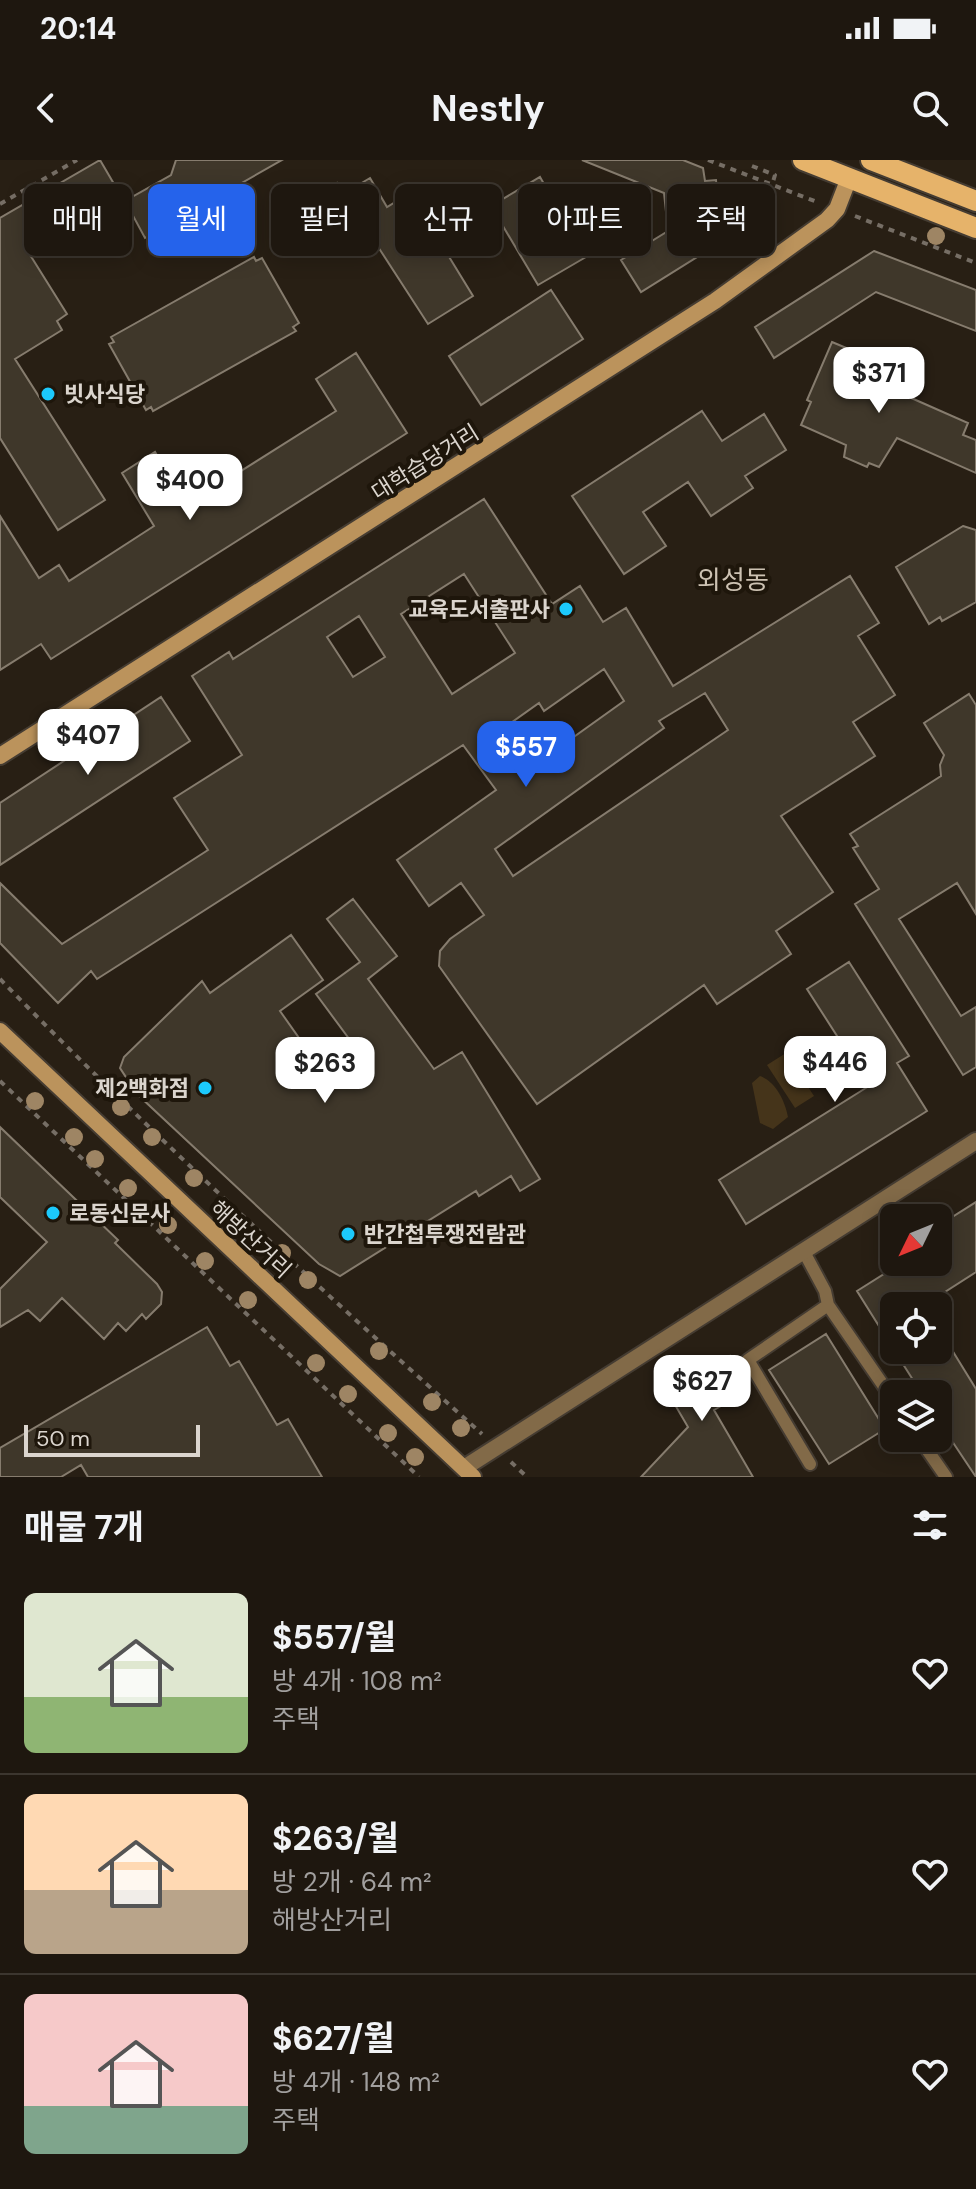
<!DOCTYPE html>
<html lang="ko">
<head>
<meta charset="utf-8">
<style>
  body { margin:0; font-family:"DM Sans","Noto Sans KR",sans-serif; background:#2b241d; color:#f1f3f6; height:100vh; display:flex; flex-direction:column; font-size:30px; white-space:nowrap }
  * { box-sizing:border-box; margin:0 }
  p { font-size:26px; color:#a19f9e }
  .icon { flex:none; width:44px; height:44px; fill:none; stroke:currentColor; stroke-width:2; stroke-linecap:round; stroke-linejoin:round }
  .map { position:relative; height:1317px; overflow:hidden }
  .side { display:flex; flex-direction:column; background:#1e170f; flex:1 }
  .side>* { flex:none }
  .guide { position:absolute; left:24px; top:24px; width:928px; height:72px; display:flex; gap:16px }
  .needle { width:52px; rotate:227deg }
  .controls { position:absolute; left:880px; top:1044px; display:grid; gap:16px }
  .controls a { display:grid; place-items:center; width:72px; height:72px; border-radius:12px; background:#1e170f; box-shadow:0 4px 20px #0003,0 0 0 2px #3c362f; font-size:40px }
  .scale { position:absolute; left:24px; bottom:20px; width:176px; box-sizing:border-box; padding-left:8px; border:4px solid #dbd5ce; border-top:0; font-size:22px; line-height:28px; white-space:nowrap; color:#dbd5ce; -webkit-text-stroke:6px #1e160b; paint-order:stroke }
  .price { position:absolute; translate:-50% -68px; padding:0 18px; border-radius:16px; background:#fff; color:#222; font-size:26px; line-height:52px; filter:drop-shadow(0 2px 4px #0008) }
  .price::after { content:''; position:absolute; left:50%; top:48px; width:24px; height:18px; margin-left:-12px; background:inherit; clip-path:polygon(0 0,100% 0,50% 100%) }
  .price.active { background:#2563eb; color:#fff }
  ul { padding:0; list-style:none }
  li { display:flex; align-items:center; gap:24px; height:200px; padding:0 24px }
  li+li { border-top:2px solid #3c362f }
  li span { display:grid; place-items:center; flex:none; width:224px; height:160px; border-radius:12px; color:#555 }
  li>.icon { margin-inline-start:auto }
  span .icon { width:96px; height:96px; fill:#fffc; stroke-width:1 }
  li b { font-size:34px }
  h2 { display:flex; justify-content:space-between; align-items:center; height:96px; padding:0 24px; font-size:34px }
  .pill { padding:0 28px; border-radius:12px; background:#1e170f; box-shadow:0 4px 20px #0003,0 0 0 2px #3c362f; font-size:28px; line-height:72px }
  .pill.active { background:#2563eb; color:#fff }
  .status { display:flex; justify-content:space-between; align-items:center; height:56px; padding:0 40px; background:#1e170f; direction:ltr }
  .status svg { height:22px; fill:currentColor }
  header { display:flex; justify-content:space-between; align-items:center; height:104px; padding:0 24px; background:#1e170f; font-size:36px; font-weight:700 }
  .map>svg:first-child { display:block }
</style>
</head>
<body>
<div class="status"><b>20:14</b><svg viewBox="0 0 49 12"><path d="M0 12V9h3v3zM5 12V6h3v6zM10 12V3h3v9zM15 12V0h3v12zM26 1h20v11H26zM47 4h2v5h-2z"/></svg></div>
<header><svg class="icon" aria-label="back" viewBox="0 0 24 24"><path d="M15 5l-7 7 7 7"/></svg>Nestly<svg class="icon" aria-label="search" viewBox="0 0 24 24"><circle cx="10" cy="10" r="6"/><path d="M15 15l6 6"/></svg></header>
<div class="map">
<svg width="976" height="1317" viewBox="0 0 976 1317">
  <rect width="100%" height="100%" fill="#281f14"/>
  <path fill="#45341a" d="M786,893L814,936L795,948L767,905Z
    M760,916C776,922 785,941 788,957L773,969L760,963L752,923Z"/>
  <path fill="#3f372a" stroke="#867c6e" stroke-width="2" fill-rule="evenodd" d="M100,0L121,36L27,90L67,154L57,161L62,170L15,199L105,340L58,370L0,278V58Z
    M176,0H282L145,78L125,41L171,15Z
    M582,0H683L703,8L705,21L716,20L717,31H722L725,68H720L721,78L709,79L710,89L641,132L621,100L668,71L664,33Z
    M540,17L586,97L538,125L491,46Z
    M370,18L387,47L410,33L473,136L428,164L373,79L352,91L318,34L337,23L343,34Z
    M874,91L976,130V171L876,132L774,198L755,167Z
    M254,97L256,101L262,98L299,163L293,167L296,171L153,251L151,247L146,250L109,184L114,182L111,177Z
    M551,130L583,179L481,245L449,196Z
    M832,182L875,200L869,214L899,226L898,230L909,237L968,263L963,275L976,280V313L897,278L879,307L869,303L867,307L844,297L846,285L801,265L811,242L807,240Z
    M356,193L407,273L51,499L41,484L0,510V356L39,418L59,405L69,421L154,366L122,313L155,292L187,345L336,251L316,219Z
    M702,251L722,281L764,254L786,290L745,316L753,328L711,356L688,322L643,352L666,386L624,414L572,336Z
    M484,339L552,444L580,426L603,462L626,448L673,526L850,416L879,463L858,476L895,535L853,562L875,596L781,656L833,732L776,771L791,794L717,844L704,825L537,944L439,806L440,791L450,779L484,755L461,723L429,746L397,700L496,630L463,585L97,819L91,811L58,843L0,783V723L62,784L208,690L174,638L242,595L192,516L229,492L233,499ZM464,414L515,493L452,534L401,454ZM359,456L385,497L353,517L327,477ZM604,509L624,541L529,609L501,570L539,543L544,551ZM705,533L728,570L513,716L495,689L664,568L659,561Z
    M963,366L976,370V442L942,461L940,457L929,464L896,407Z
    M969,534L976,545V754L957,723L899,759L961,856L976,847V907L963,915L855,744L879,729L853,688L858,686L850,674L941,616L940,605L944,595L924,563Z
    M161,537L190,581L0,705V643Z
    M353,739L397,796L368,819L434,909L462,892L540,1019L520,1031L511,1016L479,1036L476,1031L340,1116L319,1104L137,934L120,908L124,897L202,821L210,833L291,775L323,820L280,851L328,919L361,895L316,834L360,802L327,759Z
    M849,802L909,896L897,903L927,951L746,1064L719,1020L869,926L807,829Z
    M0,967L118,1080L115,1083L157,1124L162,1132L161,1144L146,1159L142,1154L126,1171L118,1163L104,1179L62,1138L40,1161L28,1150L0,1167V1129L47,1082L0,1037Z
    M976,1042V1112L923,1146H894V1190L857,1131L903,1102H938V1066Z
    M207,1167L230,1206L239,1201L277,1265L288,1259L322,1317H88L81,1305L61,1317H0V1288Z
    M826,1174L885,1269L829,1304L769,1210Z
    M894,1190H952L976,1229V1317L938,1260V1234H922Z
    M730,1196L749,1230L714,1250L753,1317H641L688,1267L660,1219L699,1197L706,1210Z"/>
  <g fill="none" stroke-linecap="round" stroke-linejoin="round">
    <g stroke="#453c32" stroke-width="16">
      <path id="lane" d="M803,1090L825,1131L828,1145
        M919,1278L946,1317
        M810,1304L748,1200L828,1145L894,1241"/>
    </g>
    <g stroke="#453c32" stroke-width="20">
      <path id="street" d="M464,1308L976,981"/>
    </g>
    <g stroke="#453c32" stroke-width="20">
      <path id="secondary" d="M0,596L715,141L827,60L837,49L849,18
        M0,871L473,1317"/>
    </g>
    <g stroke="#453c32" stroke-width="24">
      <path id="primary" d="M803,0L976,68
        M871,0L976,41"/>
    </g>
    <path stroke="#766e65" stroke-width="4" stroke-dasharray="6 6" stroke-linecap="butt" d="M708,0L817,42
      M752,6L775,15L772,25
      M0,44L77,0
      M855,56L976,103
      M0,819C154,977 317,1126 482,1274
      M0,921L419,1317
      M511,1302L527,1317"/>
    <use href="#lane" stroke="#826a48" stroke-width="12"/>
    <use href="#street" stroke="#826a48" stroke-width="16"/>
    <use href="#secondary" stroke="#bb935c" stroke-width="16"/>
    <use href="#primary" stroke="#e6b36a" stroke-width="20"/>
  </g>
  <g fill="#9e8564">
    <circle cx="936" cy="76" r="9"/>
    <circle cx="35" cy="941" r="9"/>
    <circle cx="121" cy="947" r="9"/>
    <circle cx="74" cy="977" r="9"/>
    <circle cx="152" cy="977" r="9"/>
    <circle cx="95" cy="999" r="9"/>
    <circle cx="194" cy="1018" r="9"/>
    <circle cx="128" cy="1028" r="9"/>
    <circle cx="168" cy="1065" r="9"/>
    <circle cx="282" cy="1093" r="9"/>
    <circle cx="205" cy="1101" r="9"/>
    <circle cx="308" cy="1120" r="9"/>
    <circle cx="248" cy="1140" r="9"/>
    <circle cx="379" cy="1191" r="9"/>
    <circle cx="316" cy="1203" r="9"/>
    <circle cx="348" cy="1234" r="9"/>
    <circle cx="432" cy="1242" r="9"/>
    <circle cx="461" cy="1268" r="9"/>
    <circle cx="388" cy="1273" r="9"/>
    <circle cx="415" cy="1297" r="9"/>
  </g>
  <g fill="#1cc9fc" stroke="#1e160b" stroke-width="3">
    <circle cx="48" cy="234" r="8"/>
    <circle cx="566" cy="449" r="8"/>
    <circle cx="205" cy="928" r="8"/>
    <circle cx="53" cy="1053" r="8"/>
    <circle cx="348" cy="1074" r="8"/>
  </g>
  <g text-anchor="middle" stroke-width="8" stroke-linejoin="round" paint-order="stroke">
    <g font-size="22" font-weight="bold" fill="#dbd5ce" stroke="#1e160b" text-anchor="start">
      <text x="64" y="242">빗사식당</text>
      <text x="550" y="457" text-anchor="end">교육도서출판사</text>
      <text x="189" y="936" text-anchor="end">제2백화점</text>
      <text x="69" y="1061">로동신문사</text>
      <text x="364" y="1082">반간첩투쟁전람관</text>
    </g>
    <g font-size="22" fill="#dbd5ce" stroke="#1e160b">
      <text transform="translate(425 302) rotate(-32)" y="8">대학습당거리</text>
      <text transform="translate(251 1079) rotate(43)" y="8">해방산거리</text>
    </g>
    <g font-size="26" fill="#cdc2b3" stroke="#1e160b">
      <text x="733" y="429">외성동</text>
    </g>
  </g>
</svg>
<div class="controls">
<a><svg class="needle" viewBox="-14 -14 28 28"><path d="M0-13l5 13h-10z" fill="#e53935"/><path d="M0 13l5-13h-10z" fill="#a19f9e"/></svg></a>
<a><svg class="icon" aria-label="locate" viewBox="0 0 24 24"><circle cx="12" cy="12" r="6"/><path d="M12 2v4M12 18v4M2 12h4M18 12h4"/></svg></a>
<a><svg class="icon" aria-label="layers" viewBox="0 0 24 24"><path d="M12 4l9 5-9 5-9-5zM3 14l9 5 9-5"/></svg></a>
</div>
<div class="scale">50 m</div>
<b class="price" style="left:879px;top:255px">$371</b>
<b class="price" style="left:190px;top:362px">$400</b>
<b class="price" style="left:88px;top:617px">$407</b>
<b class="price active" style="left:526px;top:629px">$557</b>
<b class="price" style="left:835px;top:944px">$446</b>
<b class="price" style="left:325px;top:945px">$263</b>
<b class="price" style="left:702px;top:1263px">$627</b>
<div class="guide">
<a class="pill">매매</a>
<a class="pill active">월세</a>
<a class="pill">필터</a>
<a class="pill">신규</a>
<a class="pill">아파트</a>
<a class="pill">주택</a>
</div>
</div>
<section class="side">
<h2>매물 7개<svg class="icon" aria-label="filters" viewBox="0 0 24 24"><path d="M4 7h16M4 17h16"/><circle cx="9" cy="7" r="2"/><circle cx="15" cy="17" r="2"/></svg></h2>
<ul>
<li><span style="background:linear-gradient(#dfe7d0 65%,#8fb573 0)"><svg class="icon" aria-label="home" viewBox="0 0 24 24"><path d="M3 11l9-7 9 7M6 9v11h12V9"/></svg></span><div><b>$557/월</b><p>방 4개 · 108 m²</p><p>주택</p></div><svg class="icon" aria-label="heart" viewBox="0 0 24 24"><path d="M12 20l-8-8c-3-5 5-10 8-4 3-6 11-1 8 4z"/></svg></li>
<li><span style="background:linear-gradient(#ffd9b3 60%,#b9a48a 0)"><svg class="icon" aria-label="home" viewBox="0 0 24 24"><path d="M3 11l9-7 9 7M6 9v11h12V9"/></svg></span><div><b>$263/월</b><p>방 2개 · 64 m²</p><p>해방산거리</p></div><svg class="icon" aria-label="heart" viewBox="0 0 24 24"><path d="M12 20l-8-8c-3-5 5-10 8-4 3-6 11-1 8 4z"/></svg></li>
<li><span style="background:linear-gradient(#f6c9c9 70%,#7fa58c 0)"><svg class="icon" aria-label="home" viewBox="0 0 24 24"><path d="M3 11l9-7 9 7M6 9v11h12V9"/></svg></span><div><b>$627/월</b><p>방 4개 · 148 m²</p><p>주택</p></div><svg class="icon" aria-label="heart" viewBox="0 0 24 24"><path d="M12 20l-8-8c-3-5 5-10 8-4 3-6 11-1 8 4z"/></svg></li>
</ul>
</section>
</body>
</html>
